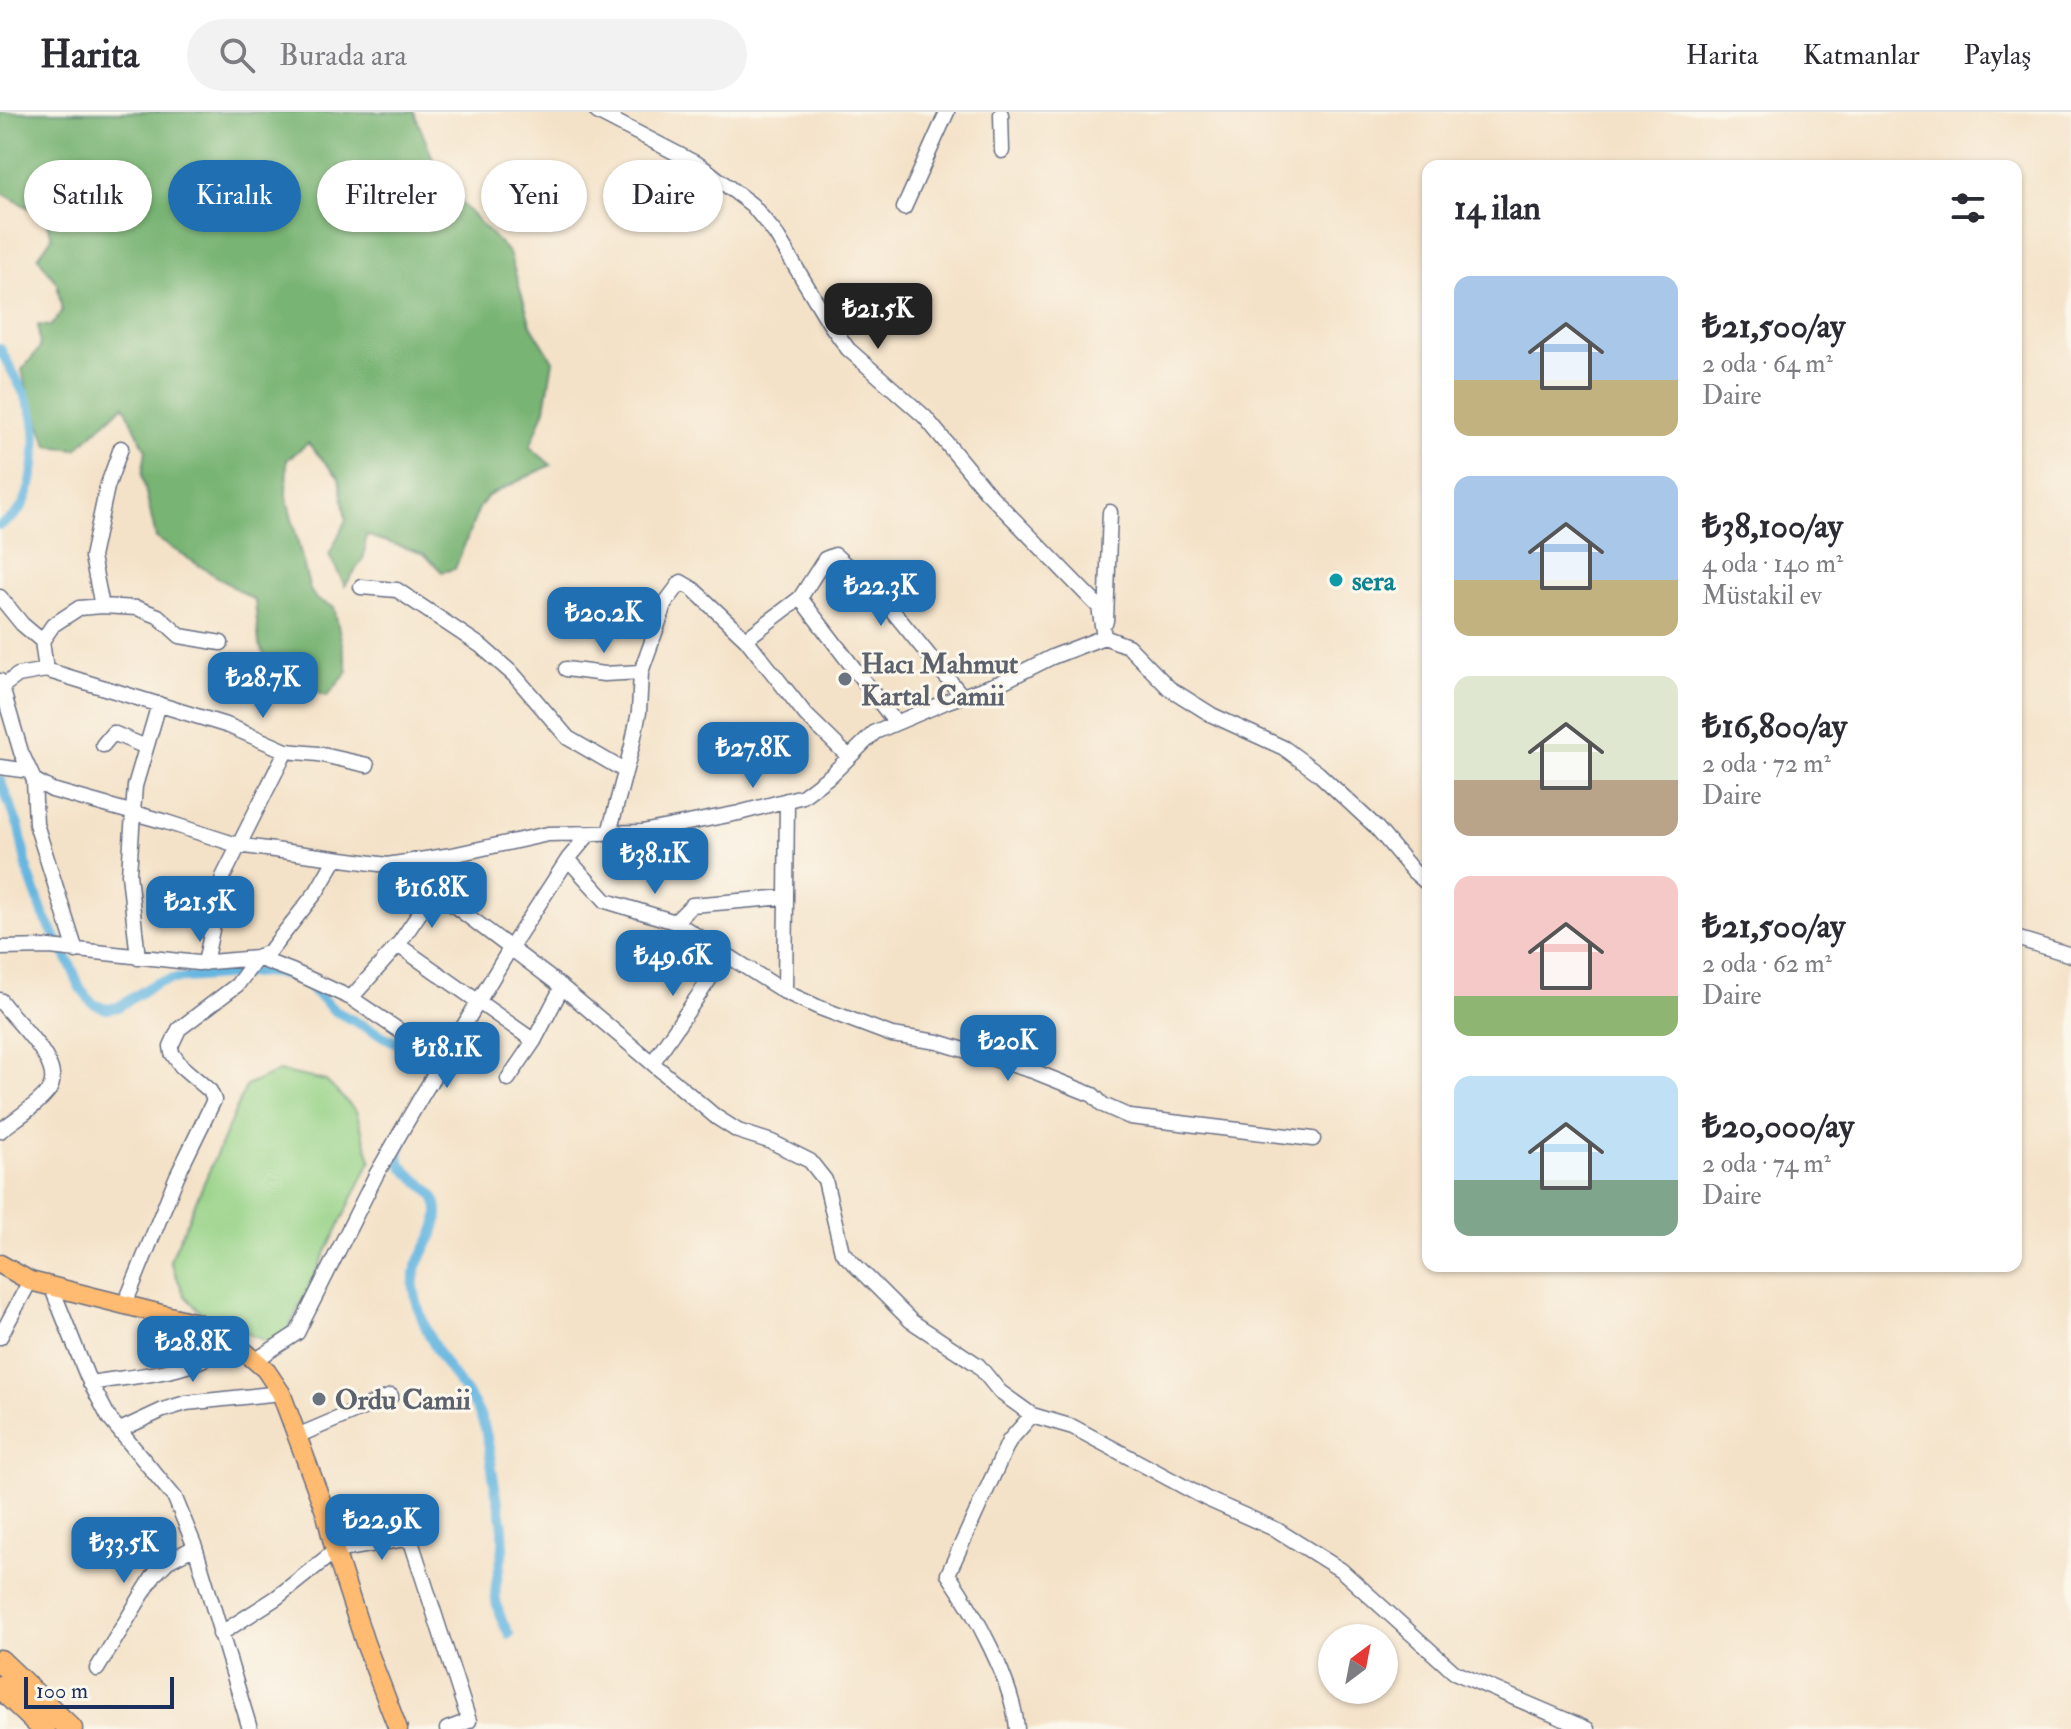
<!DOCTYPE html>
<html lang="tr">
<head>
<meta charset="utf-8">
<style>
  body { margin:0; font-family:"IM FELL Double Pica",serif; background:#f2f2f3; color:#2b2b33; height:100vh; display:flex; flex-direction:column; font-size:30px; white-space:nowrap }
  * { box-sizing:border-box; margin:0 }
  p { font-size:26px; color:#7c7c81 }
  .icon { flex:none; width:44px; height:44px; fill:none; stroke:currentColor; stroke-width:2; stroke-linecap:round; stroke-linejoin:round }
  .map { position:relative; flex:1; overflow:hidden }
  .details { position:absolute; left:1422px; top:48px; width:600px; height:1112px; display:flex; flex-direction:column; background:#fff; border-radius:16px; box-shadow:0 2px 6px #0004 }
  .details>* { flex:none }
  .hud { position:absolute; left:24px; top:48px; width:760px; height:72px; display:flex; gap:16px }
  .needle { width:52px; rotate:32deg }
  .fabs { position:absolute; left:1318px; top:1512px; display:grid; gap:16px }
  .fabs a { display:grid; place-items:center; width:80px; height:80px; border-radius:50%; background:#fff; box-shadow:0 2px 6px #0004; font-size:40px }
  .scale { position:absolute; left:24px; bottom:20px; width:150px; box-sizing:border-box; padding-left:8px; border:4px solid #1b2f5e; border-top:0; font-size:22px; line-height:28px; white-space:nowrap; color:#1b2f5e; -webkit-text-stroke:6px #fbf7ec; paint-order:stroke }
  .price { position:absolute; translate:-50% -68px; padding:0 18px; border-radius:16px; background:#1f6fb2; color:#fff; font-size:26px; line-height:52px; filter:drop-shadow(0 2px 4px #0008) }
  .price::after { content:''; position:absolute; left:50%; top:48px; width:24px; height:18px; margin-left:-12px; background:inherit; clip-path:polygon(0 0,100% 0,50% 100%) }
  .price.active { background:#222; color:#fff }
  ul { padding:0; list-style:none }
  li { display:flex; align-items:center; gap:24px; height:200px; padding:0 32px }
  li span { display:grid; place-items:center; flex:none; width:224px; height:160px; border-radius:16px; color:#555 }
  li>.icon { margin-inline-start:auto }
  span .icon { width:96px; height:96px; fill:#fffc; stroke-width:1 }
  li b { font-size:34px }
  h2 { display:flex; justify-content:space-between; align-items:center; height:96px; padding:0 32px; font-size:34px }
  .chip { padding:0 28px; border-radius:36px; background:#fff; box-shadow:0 2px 6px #0004; font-size:28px; line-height:72px }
  .chip.active { background:#1f6fb2; color:#fff }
  header { display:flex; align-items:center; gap:48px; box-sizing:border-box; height:112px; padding:0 40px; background:#fff; border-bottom:2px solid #e1e1e2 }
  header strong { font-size:38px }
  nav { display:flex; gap:44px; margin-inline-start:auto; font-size:28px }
  .search { width:560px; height:72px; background:#f2f2f3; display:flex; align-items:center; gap:20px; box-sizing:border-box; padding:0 28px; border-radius:44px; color:#7c7c81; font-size:30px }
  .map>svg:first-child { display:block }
</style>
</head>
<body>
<header>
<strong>Harita</strong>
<div class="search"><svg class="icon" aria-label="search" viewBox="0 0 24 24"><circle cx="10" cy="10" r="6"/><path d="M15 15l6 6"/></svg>Burada ara</div>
<nav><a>Harita</a><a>Katmanlar</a><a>Paylaş</a></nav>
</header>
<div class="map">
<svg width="2071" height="1617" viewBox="0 0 2071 1617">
  <rect width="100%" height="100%" fill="#fbf7ec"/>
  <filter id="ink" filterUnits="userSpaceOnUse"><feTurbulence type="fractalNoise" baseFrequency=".0125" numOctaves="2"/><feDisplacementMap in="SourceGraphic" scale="16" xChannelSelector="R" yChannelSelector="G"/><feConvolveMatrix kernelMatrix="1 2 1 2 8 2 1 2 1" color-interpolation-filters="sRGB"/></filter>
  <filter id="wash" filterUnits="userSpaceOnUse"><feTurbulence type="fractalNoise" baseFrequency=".006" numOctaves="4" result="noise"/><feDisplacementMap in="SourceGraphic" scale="32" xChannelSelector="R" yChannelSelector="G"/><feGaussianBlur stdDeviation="1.8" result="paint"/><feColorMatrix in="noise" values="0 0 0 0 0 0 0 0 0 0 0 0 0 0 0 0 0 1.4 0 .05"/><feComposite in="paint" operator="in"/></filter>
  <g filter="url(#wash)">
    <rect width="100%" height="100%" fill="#f4e2c8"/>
    <path fill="#96d286" stroke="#588072" stroke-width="2" d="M279,959L326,969L356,999L371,1048L280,1234L207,1207L185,1184L170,1149L246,974Z"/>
    <path fill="#78b473" stroke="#4a7268" stroke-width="2" d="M0,0H414L439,62L463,93L509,141L531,213L553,249L545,297L530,335L551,353L488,384L479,396L455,457L442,460L424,442L366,423L364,445L345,474L329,443L346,408L339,366L308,331L287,348L286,383L310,478L316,487L334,495L348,560L327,584L275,564L259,532L255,489L156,426L142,363L146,338L124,293L76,337L48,334L28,282L22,258L40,236L38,213L51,214L62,199L57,171L38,145L52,125L45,105L0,80Z"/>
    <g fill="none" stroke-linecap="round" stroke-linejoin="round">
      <path stroke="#65b6e0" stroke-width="10" d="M0,236C10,258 27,281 33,304C39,328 34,385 16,402C12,407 5,410 0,413
        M0,668L19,716L28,760L44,804L72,856L80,876L92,891L106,897L118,895L156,871L173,867L264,860L290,863L304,870L335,899L410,938L431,958L434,967
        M404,1028C382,1065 439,1065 438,1101C438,1128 411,1147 414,1175C417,1203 434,1236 450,1259C465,1280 480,1295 486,1321C490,1337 491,1353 494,1369C496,1385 502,1401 503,1417C507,1463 480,1472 509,1522"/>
    </g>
  </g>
  <g filter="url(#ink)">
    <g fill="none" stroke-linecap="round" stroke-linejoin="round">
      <g stroke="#676e83" stroke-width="17">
        <path id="minor" d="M597,0L701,54L752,93L775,121L830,212L848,237L925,305L986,379L1099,495L1104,525
          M1001,2L1002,39
          M904,96L947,0
          M361,475L397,478L481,534L514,563L568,626L625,659
          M0,485L22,512L42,529L46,558
          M800,486L895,610
          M102,494L92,445L107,375L121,336
          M1106,509L1110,400
          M746,527L800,486L825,447L835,443L882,486L962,584
          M42,529L53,513L79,496L102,494L137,496L158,504L180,524L221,531
          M566,557L604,562L641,560
          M0,569L21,640L34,668L52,678L166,710L237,733L387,753L452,743L548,722L642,720L739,701L803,684L831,663L875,620L948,589L1002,570L1052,545L1104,525L1128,534L1169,576L1212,603L1284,636L1318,661L1376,715L1413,759L1428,772
          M3,574L18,563L46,558L229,614L286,639L223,765L205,851
          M103,633L113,621L146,635
          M286,639L318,642L367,653
          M0,655L30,659
          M34,668L36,712L76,839
          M609,721L632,634L639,600L641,560L666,490L681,470L693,477L746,527L806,603L849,645
          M568,747L606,789L675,810L785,880L820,896L892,923L938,930L1033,959L1093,983L1103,993L1130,1005L1313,1027
          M399,752L562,875L716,1005L738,1019L772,1030L810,1049L825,1068L842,1140L911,1209L978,1253L1000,1280L1032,1303L1073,1315L1207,1387L1277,1418L1341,1458L1454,1560L1587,1617
          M675,810L692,793L786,785
          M2016,826L2071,843
          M398,833L534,929
          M0,836L50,835L198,851L257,846L292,859L351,886L398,833L434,780
          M138,846L129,762L133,701L135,674L159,592
          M785,880L787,688
          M351,886L443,948
          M0,888C14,909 66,952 49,978C37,994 15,1007 0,1019
          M653,950L726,843
          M508,967L534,929L562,875
          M51,1174L87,1264L109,1306L175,1386L195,1435L250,1617
          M125,1192L177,1064L214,988L210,979L181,954L172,941L171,934L179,917L237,873L257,846L270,839L317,779L335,748
          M0,1225L30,1169
          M256,1248L297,1221L376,1063L420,987L511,835L568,747L589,722
          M90,1271C135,1263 200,1263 230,1227
          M120,1318L163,1298L186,1291L281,1281
          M297,1324L391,1284
          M220,1522L276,1486L335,1439L410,1426L469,1609L447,1617
          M97,1557L154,1463L168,1449L195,1435
          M1017,1617C1013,1570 975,1501 948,1462L1009,1329L1032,1303"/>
      </g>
      <g stroke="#676e83" stroke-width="21">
        <path id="major" d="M0,1152L30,1169L197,1211L230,1227L265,1257L281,1281L297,1324L326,1402L335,1439L365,1531L398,1617"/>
      </g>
      <g stroke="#676e83" stroke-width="25">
        <path id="highway" d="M0,1549L71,1617
          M0,1575L44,1617"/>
      </g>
      <use href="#minor" stroke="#fff" stroke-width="14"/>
      <use href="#major" stroke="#ffbb71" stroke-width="18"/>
      <use href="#highway" stroke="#ffbb71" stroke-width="22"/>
    </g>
  </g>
  <circle fill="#0f9aa8" stroke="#fbf7ec" stroke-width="3" cx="1336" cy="468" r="8"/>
  <g fill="#6b7280" stroke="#fbf7ec" stroke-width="3">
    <circle cx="845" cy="567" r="8"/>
    <circle cx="319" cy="1287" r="8"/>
  </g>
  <g text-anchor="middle" stroke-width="6" stroke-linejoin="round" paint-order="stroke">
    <g font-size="28" font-weight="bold" fill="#0d838f" stroke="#fbf7ec" text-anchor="start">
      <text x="1352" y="478">sera</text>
    </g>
    <g font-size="28" font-weight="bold" fill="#5b616d" stroke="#fbf7ec" text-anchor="start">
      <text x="861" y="561">Hacı Mahmut<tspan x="861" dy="32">Kartal Camii</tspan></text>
      <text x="335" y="1297">Ordu Camii</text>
    </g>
  </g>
</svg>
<div class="fabs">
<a><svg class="needle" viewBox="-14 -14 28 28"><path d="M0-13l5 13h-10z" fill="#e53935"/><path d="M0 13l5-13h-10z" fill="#7c7c81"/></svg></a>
</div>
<div class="scale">100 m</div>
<b class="price active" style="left:878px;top:239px">₺21.5K</b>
<b class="price" style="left:881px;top:516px">₺22.3K</b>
<b class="price" style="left:604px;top:543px">₺20.2K</b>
<b class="price" style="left:263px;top:608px">₺28.7K</b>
<b class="price" style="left:753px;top:678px">₺27.8K</b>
<b class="price" style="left:655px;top:784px">₺38.1K</b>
<b class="price" style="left:432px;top:818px">₺16.8K</b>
<b class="price" style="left:200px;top:832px">₺21.5K</b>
<b class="price" style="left:673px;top:886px">₺49.6K</b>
<b class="price" style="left:1008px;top:971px">₺20K</b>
<b class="price" style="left:447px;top:978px">₺18.1K</b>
<b class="price" style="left:193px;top:1272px">₺28.8K</b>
<b class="price" style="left:382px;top:1450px">₺22.9K</b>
<b class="price" style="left:124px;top:1473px">₺33.5K</b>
<div class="hud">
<a class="chip">Satılık</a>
<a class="chip active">Kiralık</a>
<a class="chip">Filtreler</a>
<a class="chip">Yeni</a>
<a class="chip">Daire</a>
</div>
<section class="details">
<h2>14 ilan<svg class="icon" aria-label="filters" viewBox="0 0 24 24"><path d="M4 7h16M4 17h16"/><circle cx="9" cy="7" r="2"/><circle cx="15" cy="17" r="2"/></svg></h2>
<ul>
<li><span style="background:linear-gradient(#a9c7e8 65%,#c2b280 0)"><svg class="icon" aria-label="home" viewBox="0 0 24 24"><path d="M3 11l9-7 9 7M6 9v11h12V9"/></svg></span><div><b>₺21,500/ay</b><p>2 oda · 64 m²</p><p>Daire</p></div></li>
<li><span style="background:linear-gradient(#a9c7e8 65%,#c2b280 0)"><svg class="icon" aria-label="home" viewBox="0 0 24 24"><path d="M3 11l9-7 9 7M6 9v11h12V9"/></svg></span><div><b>₺38,100/ay</b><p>4 oda · 140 m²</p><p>Müstakil ev</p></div></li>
<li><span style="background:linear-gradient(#dfe7d0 65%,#b9a48a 0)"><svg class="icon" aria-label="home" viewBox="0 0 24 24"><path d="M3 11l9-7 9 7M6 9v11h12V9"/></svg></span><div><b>₺16,800/ay</b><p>2 oda · 72 m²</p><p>Daire</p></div></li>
<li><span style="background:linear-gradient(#f6c9c9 75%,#8fb573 0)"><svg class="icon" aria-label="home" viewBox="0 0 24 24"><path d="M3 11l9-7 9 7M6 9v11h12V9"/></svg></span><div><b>₺21,500/ay</b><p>2 oda · 62 m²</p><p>Daire</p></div></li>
<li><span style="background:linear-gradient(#bfe0f5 65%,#7fa58c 0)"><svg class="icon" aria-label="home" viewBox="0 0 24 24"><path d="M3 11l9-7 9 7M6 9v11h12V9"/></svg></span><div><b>₺20,000/ay</b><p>2 oda · 74 m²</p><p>Daire</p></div></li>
</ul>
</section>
</div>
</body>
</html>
